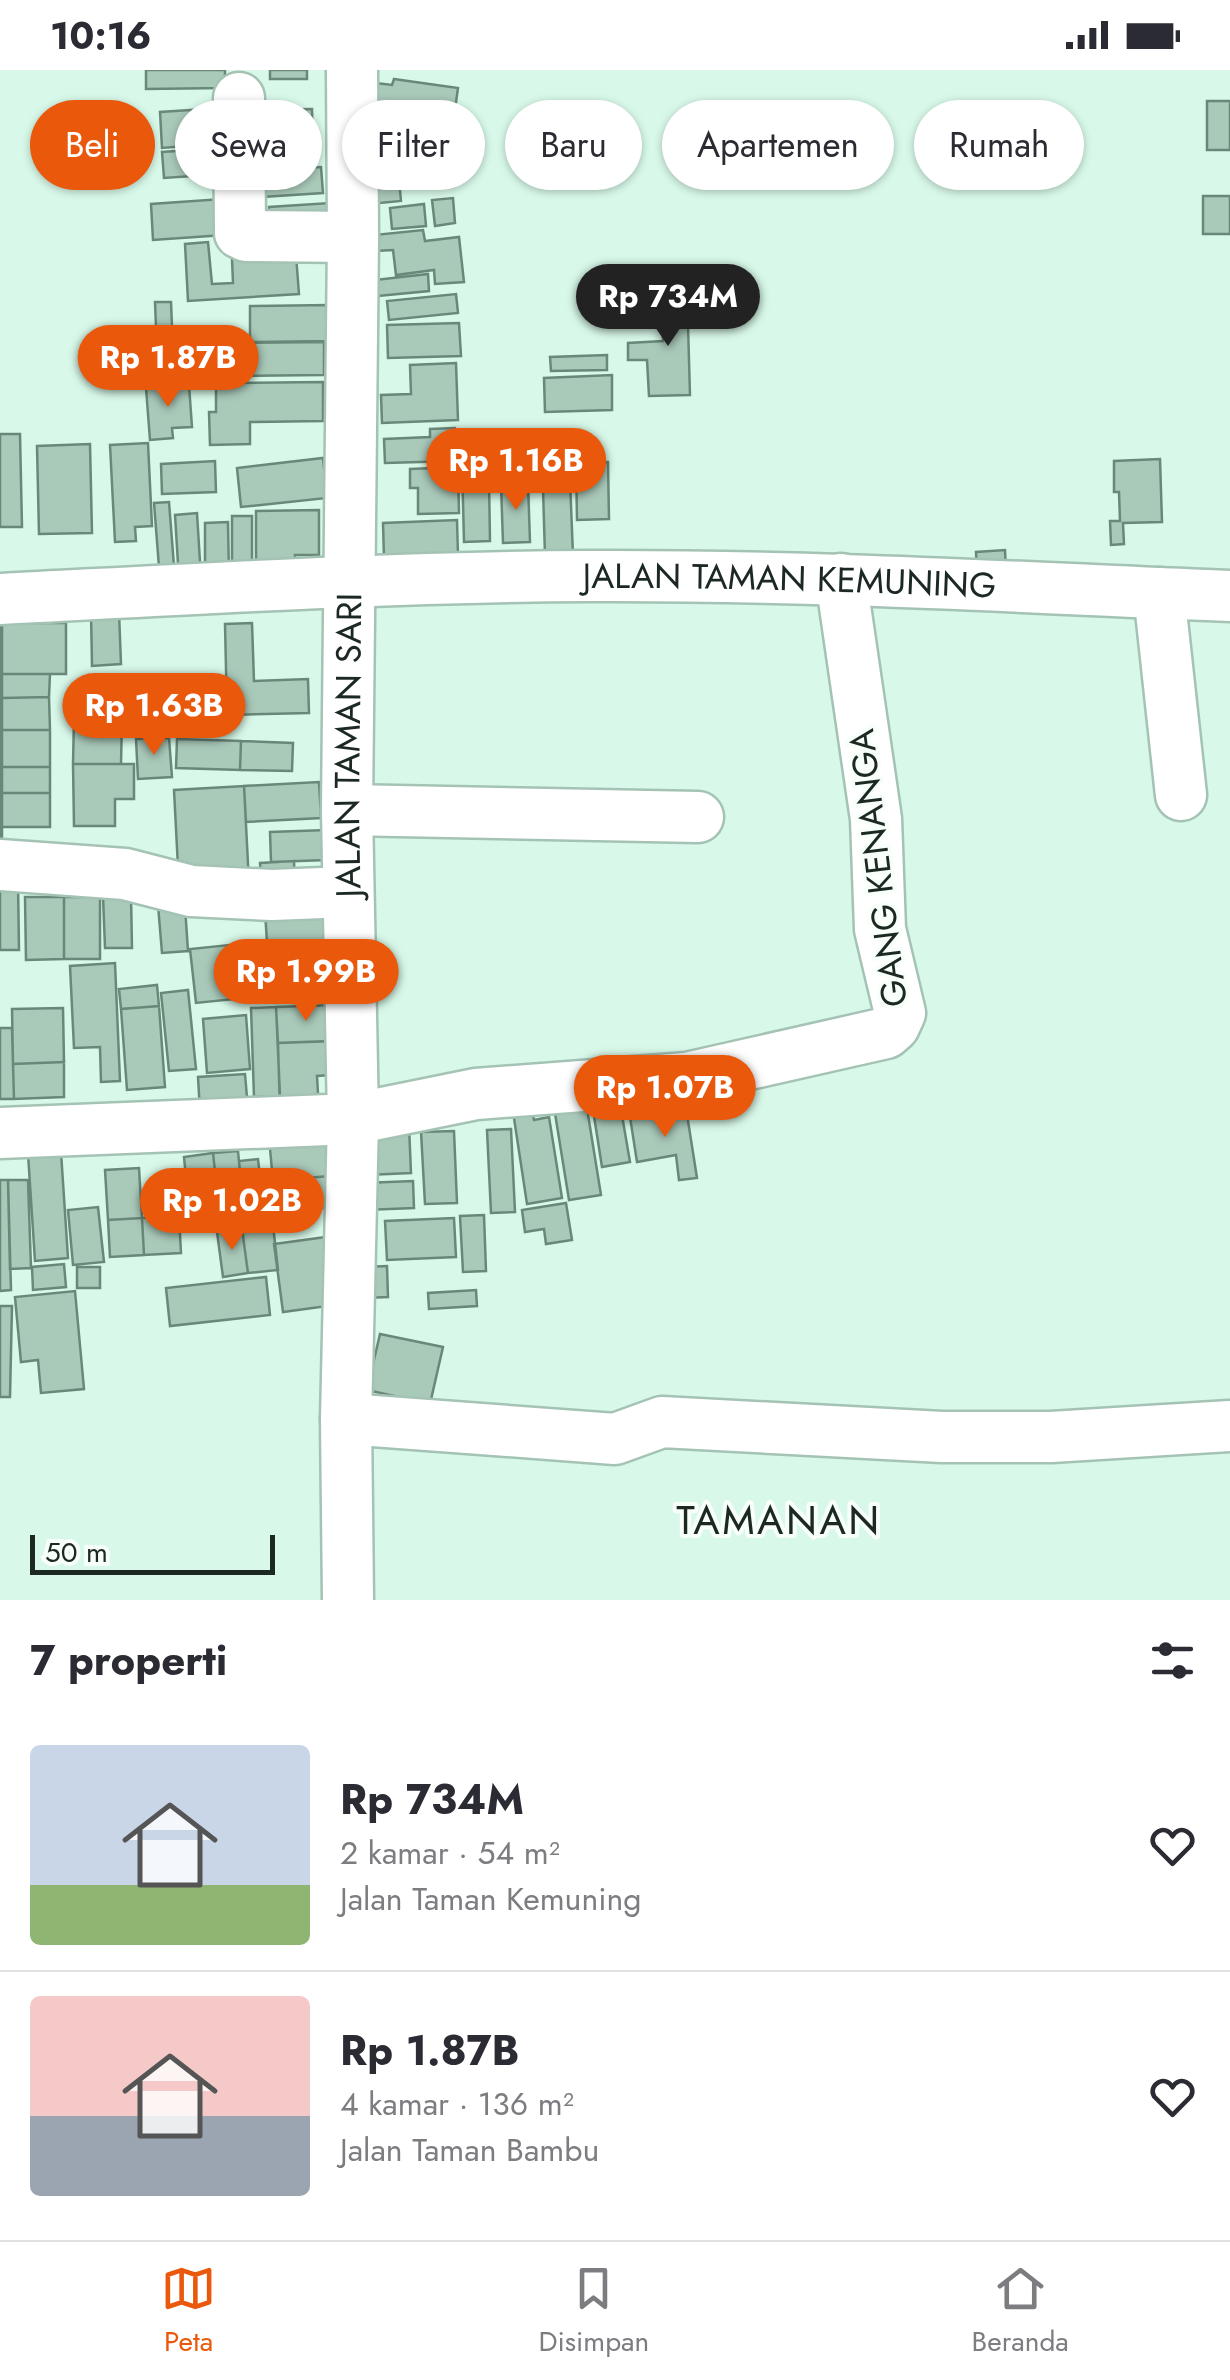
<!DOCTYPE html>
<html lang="id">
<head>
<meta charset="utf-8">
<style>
  body { margin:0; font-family:Jost,sans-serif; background:#f2f2f3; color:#2b2b33; height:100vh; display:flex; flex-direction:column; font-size:38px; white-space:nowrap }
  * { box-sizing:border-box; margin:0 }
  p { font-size:32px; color:#7c7c81 }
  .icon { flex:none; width:55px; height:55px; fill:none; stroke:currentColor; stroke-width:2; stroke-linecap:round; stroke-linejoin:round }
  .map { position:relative; height:1530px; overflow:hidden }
  .details { display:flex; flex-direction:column; background:#fff; flex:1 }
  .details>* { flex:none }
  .top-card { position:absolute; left:30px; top:30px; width:1170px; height:90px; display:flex; gap:20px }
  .scale { position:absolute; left:30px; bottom:25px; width:245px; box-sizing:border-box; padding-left:10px; border:5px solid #1c2822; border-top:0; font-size:28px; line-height:35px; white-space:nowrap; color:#1c2822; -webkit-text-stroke:8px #f8fffb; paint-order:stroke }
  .price { position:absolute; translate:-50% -85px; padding:0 22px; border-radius:35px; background:#ea580c; color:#fff; font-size:32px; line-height:65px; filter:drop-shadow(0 2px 5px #0008) }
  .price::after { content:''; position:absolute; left:50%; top:60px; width:30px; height:22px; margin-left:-15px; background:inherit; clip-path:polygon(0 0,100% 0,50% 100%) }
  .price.active { background:#222; color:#fff }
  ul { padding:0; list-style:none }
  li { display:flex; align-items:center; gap:30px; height:250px; padding:0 30px }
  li+li { border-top:2px solid #e1e1e2 }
  li span { display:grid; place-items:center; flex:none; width:280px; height:200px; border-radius:10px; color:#555 }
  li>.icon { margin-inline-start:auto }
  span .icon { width:120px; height:120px; fill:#fffc; stroke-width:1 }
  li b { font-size:42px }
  h2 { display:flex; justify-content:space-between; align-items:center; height:120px; padding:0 30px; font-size:42px }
  .pill { padding:0 35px; border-radius:45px; background:#fff; box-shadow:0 2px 8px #0004; font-size:35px; line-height:90px }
  .pill.active { background:#ea580c; color:#fff }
  .status { display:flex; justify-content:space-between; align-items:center; height:70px; padding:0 50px; background:#fff; direction:ltr }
  .status svg { height:28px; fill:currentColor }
  .tabs { display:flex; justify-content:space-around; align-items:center; height:140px; border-top:2px solid #e1e1e2; background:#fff; font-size:28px; color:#7c7c81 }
  .tabs a { display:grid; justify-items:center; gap:5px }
  .tabs .active { color:#ea580c }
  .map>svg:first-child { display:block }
</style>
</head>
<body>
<div class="status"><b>10:16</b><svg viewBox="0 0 49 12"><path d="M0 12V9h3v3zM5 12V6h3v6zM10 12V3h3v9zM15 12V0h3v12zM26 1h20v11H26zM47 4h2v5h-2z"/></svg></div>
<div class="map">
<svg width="1230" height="1530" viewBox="0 0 1230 1530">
  <rect width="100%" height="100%" fill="#d8f9e9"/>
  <path fill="#a9c9b9" stroke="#6a8879" stroke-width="2.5" d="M146,0H225V18L146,19Z
    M270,0H307V9H270Z
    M394,9L458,18L452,61L387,52L389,38L371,36L375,13L392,15Z
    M1207,31H1230V80H1207Z
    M221,38L224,73L162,78L160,42Z
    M312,39L313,78H281V94H249L248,40Z
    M220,78L222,104L164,108L162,82Z
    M321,97L323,123L245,128L244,102Z
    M399,110L401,131L370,134L368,113Z
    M1203,126H1230V164H1203Z
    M453,128L455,153L435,156L432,130Z
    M222,129L224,165L153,170L151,134Z
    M330,133L331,159L270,163L269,137Z
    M424,134L426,156L392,159L390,138Z
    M423,160L425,171L459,167L464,212L435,214L434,200L396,205L393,180L376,181L374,165Z
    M208,172L212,214L233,213L232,189L296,185L299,224L188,231L185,174Z
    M428,204L429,221L368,227L366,211Z
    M687,220L690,325L649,326L647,290H628V273L663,271L661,221Z
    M456,224L458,243L389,250L387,231Z
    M155,232H171L172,256L156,257Z
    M330,235V271L250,272V236Z
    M459,253L461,286L388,288L387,255Z
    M324,272V305L241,306L240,273Z
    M607,285V300L551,301L550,287Z
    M456,293L458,350L382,353L381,325L411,324L410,295Z
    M612,305V340L545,342L544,308Z
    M323,312V351L250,352V374L210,375L209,342H216V313Z
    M189,315L192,357L172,358L173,368L150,370L146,318Z
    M455,358L456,391L385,393L384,369L430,367V359Z
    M0,364H20L22,457H0Z
    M148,373L152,456L135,457L136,471L115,472L110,375Z
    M90,374L92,463L39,464L37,376Z
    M542,385H569L573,485L545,486Z
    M323,388L327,428L241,437L237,398Z
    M1160,389L1162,452L1123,453L1124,474L1111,475L1110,451H1120L1119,422H1114V391Z
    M215,391L216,422L162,424L161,394Z
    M502,391L503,409L489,410L490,471L464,472L462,392Z
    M608,392L609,449L577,450L576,393Z
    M458,397L459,443L418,444V418H410V399Z
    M528,413L530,472L503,473L501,414Z
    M169,432L174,496L159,497L154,433Z
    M319,440V485H295V508H256V441Z
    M197,443L201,508L179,510L175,445Z
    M232,446H252V501H232Z
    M457,450L458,486L384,489L383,453Z
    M228,452L229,506H205V453Z
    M1005,480L1006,501L977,502L976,482Z
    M119,542L121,594L92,596L91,544Z
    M0,553H2V788H0Z
    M2,553H66V604H2Z
    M252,553L254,611L308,609L309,643L227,645L225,554Z
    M2,604H50L49,627L2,628Z
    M166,605L168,658L125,660L122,607Z
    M49,627L50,660H2V628Z
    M74,648H122L121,694H73Z
    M2,660H50V697H2Z
    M169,668L172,707L138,709L136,669Z
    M177,669L241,671L240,700L176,698Z
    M241,671L293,673L292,701L240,700Z
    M73,694H134V729H115V756H74Z
    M2,697H50V723H2Z
    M319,712L321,748L246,752L244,716Z
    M244,716L249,813L179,817L174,720Z
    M2,723H50V757H2Z
    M327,760V790L271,792L270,762Z
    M294,791L295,817L261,818L260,793Z
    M0,811H18L19,880H0Z
    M184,822L188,881L162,883L157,823Z
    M131,825L132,878H105L103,826Z
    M25,827H64V889L26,890Z
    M64,827H100V889H64Z
    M326,837L329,883L268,889L265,841Z
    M229,875L235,929L196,933L190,879Z
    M329,883L332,927L271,931L268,889Z
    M115,893L120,1011L101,1012L100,977L74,978L70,896Z
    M157,915L159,936L121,939L119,919Z
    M188,920L196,999L169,1001L161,923Z
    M335,935L336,971L278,973L276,937Z
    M159,936L165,1017L127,1020L121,939Z
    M276,937L280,1026L254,1027L251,938Z
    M63,938L64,992L13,994L12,939Z
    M246,945L250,999L207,1003L203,949Z
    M0,958H12L14,1029H0Z
    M328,971L330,1005L317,1006L319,1041L280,1042L278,973Z
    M64,992V1027L14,1029L13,994Z
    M245,1004L248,1039L200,1042L198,1007Z
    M618,1022L630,1092L602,1097L591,1027Z
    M585,1026L601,1125L569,1130L553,1031Z
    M530,1032L534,1050L549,1047L562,1128L527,1134L512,1035Z
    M686,1038L697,1108L679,1110L676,1085L637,1092L630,1047Z
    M409,1056L411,1103L367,1105L365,1058Z
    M511,1059L515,1142L491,1143L487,1060Z
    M454,1061L457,1133L425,1134L421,1062Z
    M325,1062L329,1106L273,1111L269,1068Z
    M238,1081L244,1145L220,1148L213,1083Z
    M61,1082L68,1188L35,1191L28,1084Z
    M213,1083L220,1148L190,1150L184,1087Z
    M258,1089L264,1143L244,1145L239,1091Z
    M139,1098L142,1148L108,1150L105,1100Z
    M329,1106L332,1137L286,1142L283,1110Z
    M0,1110H8L11,1220L0,1221Z
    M8,1110H28L31,1198L10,1199Z
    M413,1111L414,1138L365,1140L364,1113Z
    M566,1133L572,1170L546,1174L544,1159L525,1162L522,1140Z
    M98,1137L104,1192L73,1195L68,1140Z
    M484,1145L486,1201L463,1202L460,1146Z
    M179,1146L181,1183L144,1185L142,1148Z
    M142,1148L144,1185L110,1187L108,1150Z
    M454,1148L456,1187L387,1190L385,1151Z
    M273,1155L278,1200L248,1203L242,1159Z
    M242,1159L248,1203L223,1207L217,1162Z
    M326,1167L335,1235L283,1242L274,1174Z
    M64,1194L66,1217L33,1220L32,1197Z
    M387,1196L388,1227L364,1228L363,1197Z
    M77,1197H100V1218H77Z
    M266,1207L270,1245L170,1256L166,1218Z
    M476,1220L477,1236L429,1239L428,1223Z
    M75,1221L84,1319L41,1323L38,1290L21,1292L15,1227Z
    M0,1236H12L10,1327H0Z
    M380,1264L443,1277L430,1334L367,1320Z"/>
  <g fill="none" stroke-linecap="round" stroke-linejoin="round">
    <g stroke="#a4c3b4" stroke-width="55">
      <g id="minor">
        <path d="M239,28L240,163L246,166L353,167"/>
        <path d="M1159,523L1181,725"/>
        <path id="s1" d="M0,529C196,519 392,507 589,506C803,505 1016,517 1230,526"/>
        <path d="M347,740L698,747"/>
        <path d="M0,795L125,804L191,821L272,825L348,822"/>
        <path d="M0,1063L353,1049L476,1024L687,1008L886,963L894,956L900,943L880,859L876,749L841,509"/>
        <path d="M346,1349L615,1369L662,1352L942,1367H1051L1230,1356"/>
        <path id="s2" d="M348,1530L346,1349L353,1049L347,740L353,167L352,0"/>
      </g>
    </g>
    <use href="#minor" stroke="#fff" stroke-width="50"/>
  </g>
  <g text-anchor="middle" stroke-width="8" stroke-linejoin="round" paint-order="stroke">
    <g font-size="35" fill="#1c2822" stroke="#f8fffb">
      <text dy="12" stroke="none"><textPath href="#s1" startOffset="790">JALAN TAMAN KEMUNING</textPath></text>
      <text dy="12" stroke="none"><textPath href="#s2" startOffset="855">JALAN TAMAN SARI</textPath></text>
      <text transform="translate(878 798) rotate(-97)" y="12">GANG KENANGA</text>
    </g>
    <g font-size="40" letter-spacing="2.5" fill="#1c2822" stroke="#f8fffb">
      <text x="779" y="1464">TAMANAN</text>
    </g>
  </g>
</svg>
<div class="scale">50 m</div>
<b class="price active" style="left:668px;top:279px">Rp 734M</b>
<b class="price" style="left:168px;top:340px">Rp 1.87B</b>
<b class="price" style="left:516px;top:443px">Rp 1.16B</b>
<b class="price" style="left:154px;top:688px">Rp 1.63B</b>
<b class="price" style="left:306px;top:954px">Rp 1.99B</b>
<b class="price" style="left:665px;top:1070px">Rp 1.07B</b>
<b class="price" style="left:232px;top:1183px">Rp 1.02B</b>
<div class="top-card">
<a class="pill active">Beli</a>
<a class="pill">Sewa</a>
<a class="pill">Filter</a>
<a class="pill">Baru</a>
<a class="pill">Apartemen</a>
<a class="pill">Rumah</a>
</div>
</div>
<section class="details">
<h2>7 properti<svg class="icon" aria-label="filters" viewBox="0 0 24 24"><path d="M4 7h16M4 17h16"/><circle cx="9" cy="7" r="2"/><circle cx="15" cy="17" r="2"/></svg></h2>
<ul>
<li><span style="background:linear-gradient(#c9d6e8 70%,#8fb573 0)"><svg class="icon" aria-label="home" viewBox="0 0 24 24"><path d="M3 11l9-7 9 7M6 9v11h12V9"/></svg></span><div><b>Rp 734M</b><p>2 kamar · 54 m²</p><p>Jalan Taman Kemuning</p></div><svg class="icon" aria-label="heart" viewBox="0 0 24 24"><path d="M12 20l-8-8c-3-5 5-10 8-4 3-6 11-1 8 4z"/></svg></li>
<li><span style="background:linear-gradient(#f6c9c9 60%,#9aa5b1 0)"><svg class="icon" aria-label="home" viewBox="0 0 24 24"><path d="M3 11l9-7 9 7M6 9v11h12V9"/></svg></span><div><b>Rp 1.87B</b><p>4 kamar · 136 m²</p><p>Jalan Taman Bambu</p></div><svg class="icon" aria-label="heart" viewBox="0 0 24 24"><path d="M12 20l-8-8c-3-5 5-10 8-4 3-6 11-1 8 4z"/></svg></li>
</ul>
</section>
<nav class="tabs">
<a class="active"><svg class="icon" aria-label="map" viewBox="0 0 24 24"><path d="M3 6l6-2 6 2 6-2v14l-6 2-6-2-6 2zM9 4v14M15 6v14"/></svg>Peta</a>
<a><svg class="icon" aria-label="saved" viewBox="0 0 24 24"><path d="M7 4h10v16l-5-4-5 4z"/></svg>Disimpan</a>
<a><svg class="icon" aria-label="home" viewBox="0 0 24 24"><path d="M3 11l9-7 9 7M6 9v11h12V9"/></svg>Beranda</a>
</nav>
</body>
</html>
